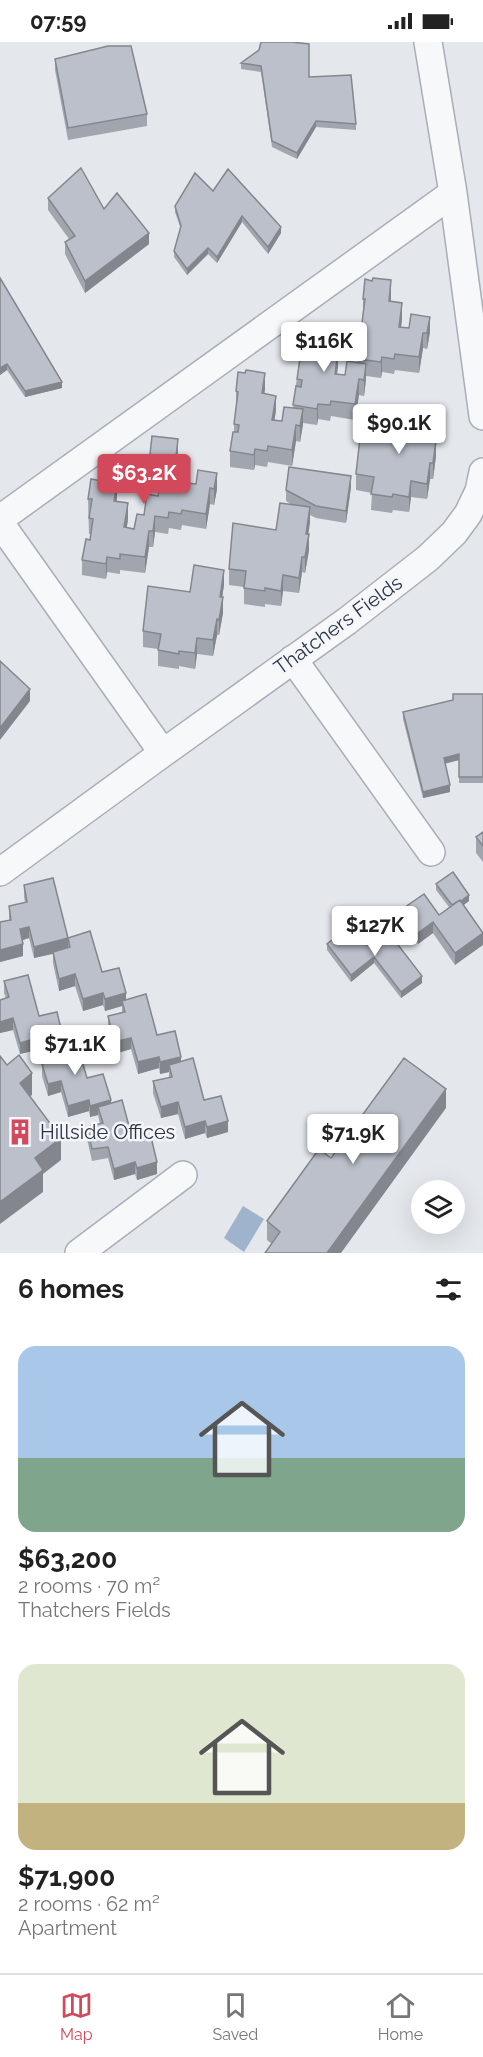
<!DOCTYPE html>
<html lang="en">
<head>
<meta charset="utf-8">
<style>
  body { margin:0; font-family:Raleway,sans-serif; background:#f2f2f2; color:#222; height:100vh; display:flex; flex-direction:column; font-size:22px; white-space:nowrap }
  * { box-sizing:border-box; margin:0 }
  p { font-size:20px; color:#767676 }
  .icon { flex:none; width:33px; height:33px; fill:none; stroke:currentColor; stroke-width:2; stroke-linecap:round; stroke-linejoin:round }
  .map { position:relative; height:1211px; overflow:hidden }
  .panel { display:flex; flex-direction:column; background:#fff; flex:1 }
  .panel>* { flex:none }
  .fabs { position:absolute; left:411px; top:1138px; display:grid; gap:12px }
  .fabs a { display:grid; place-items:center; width:54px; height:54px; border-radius:50%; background:#fff; box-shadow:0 6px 24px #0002; font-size:30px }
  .price { position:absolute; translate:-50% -51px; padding:0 14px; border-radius:6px; background:#fff; color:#222; font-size:20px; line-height:39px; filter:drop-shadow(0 2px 3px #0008) }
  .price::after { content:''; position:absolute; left:50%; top:36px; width:18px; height:14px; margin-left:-9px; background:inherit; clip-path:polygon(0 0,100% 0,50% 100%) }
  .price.current { background:#d1495b; color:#fff }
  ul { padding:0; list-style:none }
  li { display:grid; align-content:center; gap:12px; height:318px; padding:0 18px }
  li span { display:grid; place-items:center; height:186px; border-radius:18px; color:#555 }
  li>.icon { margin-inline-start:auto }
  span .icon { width:108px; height:108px; fill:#fffc; stroke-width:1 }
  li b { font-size:26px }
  h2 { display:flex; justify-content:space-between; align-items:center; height:72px; padding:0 18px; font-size:26px }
  .status { display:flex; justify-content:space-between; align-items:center; height:42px; padding:0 30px; background:#fff; direction:ltr }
  .status svg { height:16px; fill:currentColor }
  .tab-bar { display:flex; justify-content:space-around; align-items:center; height:84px; border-top:2px solid #e0e0e0; background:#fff; font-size:16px; color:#767676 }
  .tab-bar a { display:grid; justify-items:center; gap:3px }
  .tab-bar .current { color:#d1495b }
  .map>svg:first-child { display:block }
</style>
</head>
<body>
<div class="status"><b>07:59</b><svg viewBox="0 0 49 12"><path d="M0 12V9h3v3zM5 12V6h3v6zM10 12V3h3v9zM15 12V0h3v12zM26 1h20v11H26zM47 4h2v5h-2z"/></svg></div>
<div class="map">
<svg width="483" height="1211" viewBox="0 0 483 1211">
  <rect width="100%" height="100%" fill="#e4e7ec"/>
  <path fill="#9fb4cc" d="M243,1164L264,1177L244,1210L224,1196Z"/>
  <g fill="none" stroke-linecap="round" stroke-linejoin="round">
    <g stroke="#a9aeb7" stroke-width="30">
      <path id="minor" d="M428,0L453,151L483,374
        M0,477L453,151
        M0,481L163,711
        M293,617L431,810
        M0,830L163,711L347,579L428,516L454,491L468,472L479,449L483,430
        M79,1211L183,1133"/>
    </g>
    <use href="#minor" stroke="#f7f8fa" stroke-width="27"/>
  </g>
  <path fill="#a1a5ae" d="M259,8L309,35L356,82V88L316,85L297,117L272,105L261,30L241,27V21Z
    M55,17L147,72V84L68,98L55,28Z
    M213,149L281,191L268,212L242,180L217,221L208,212L187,233L174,215V209L181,187L175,170V164Z
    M48,156L104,167L149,202L85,251L65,212V200L69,197L48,168Z
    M0,236L62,346L25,355L7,328L0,333Z
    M391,254V259L402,277L401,285L430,290L427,307L423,306L419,331L395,328L394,332L382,330L381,336L366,334L364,354L359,353L355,378L331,374L330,379L318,377L317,383L303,381L300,400L296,399L292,424L268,420L267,425L255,423L254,428L230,425V409L234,390V382L236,365V349L265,347L264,352L276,369L274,378L282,379L293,366L299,319V303L328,302L327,306L338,324L337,332L345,333L357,321L363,272V257Z
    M437,387L435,398L436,414L433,437H430L427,457L411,455L409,470L393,468L392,471L371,468L372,451L356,448V432Z
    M150,412L178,415L190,433L188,441L217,447L214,463L210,462L206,487L182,483L181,488L169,486L168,492L155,490L153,505H149L145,531L120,528V532L107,530L106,537L82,533V518L90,498L91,492H89L88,457L116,459L128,477L127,485L134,487L158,454L159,449L150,448L151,428H150Z
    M351,445L346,481L316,476L310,473L308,492L309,508L305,531L302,530L299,551L283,549L281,564L265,562V565L244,562V545L229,543V527L276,488L292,463L286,459V448Z
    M224,543L222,555L223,571L219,593H217L213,614L197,612L195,627L179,624V627L158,624V607L143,605V589L190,550Z
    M483,652V741H459V718L445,721L450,750L423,756L403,677V670Z
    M483,790V820L476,811V795Z
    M436,842L469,859L463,863L455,923L433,891L418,902L401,880V868L439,873L449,865L436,848Z
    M24,843L68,896L102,930L181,1020L204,1058L228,1090L207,1096L205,1091L185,1097L178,1072L161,1076L153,1051V1039L169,1036V1030L160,1032L159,1026L138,1032L131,1007L114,1012L108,986V974L122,970V964L105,969L103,963L83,969L75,944L59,949L53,921V912L34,916L29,896L22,898L23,914L0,920V880L9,878V864L25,860L24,855Z
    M385,900L422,941L401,956L374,921L351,940L327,908V902L367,903Z
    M4,939L63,999L87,1036L111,1061L133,1099L157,1132L137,1138L135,1132L114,1138L108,1116L92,1119L87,1097V1085L100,1082L98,1073L90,1075L89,1069L68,1075L61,1050L48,1054L42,1034V1022L54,1019L52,1010L42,1012L41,1007L20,1012L13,988L0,991V958L6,956L4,951Z
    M446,1066L272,1202L267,1198V1179L331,1116Z"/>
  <path fill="#83868d" d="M316,79V85L297,117V111Z
    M242,174V180L217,221V215Z
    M281,185V191L268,212V205Z
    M149,191V202L85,251V239Z
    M208,206V212L187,233V227Z
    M391,238V254L389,275V259Z
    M402,261V277L399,301V285Z
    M430,275V290L427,307V291Z
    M328,286V302L325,322V306Z
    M423,291V306L419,331V315Z
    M338,308V324L335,348V332Z
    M382,315V330L381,336V320Z
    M7,322V328L0,333V326Z
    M366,322V338L364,354V338Z
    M265,331V347L262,367V351Z
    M359,337V353L355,378V362Z
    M62,340V346L25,355V349Z
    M276,354V369L272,393V378Z
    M318,362V377L317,383V367Z
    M303,367V383L300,400V384Z
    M437,371V387L433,414V398Z
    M296,383V399L292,424V408Z
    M178,397V413L176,430V415Z
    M436,398V414L433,437V421Z
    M255,407V423L254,428V413Z
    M190,417V433L186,457V441Z
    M430,421V437L427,457V442Z
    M217,431V447L214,463V447Z
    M351,434V445L346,481V469Z
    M411,439V455L409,470V455Z
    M117,442V457L114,475V459Z
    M210,446V462L206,487V472Z
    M128,461V477L124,501V485Z
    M310,465V481L306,508V492Z
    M155,474V490L153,505V489Z
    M149,489V505L145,531V515Z
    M309,492V508L305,531V515Z
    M107,515V530L106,537V522Z
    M302,515V530L299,551V536Z
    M224,528V543L220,570V555Z
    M283,533V549L281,564V549Z
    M223,555V571L219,593V578Z
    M217,577V593L213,614V598Z
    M197,596V612L195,627V611Z
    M30,647V659L0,698V686Z
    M459,712V718L444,722V716Z
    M450,743V750L423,756V750Z
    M469,853V859L453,871V865Z
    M433,880V891L418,902V891Z
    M29,885V896L20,899V887Z
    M483,891V903L455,923V911Z
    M68,896V908L34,916V905Z
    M23,902V914L0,920V908Z
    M374,915V921L351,940V933Z
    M75,932V944L59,949V937Z
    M422,934V941L401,956V950Z
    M103,951V963L83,969V957Z
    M126,951V963L122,959V964L105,969V957Z
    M13,976V988L0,991V980Z
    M41,995V1007L20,1012V1001Z
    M63,995V1007L52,1002V1010L42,1012V1001Z
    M131,996V1007L114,1012V1000Z
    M159,1015V1026L138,1032V1020Z
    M181,1015V1026L169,1023V1030L160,1032V1020Z
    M32,1031V1053L20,1062V1041Z
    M61,1039V1050L48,1054V1042Z
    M446,1047V1066L341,1211H327Z
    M89,1058V1069L68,1075V1064Z
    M111,1058V1069L98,1065V1073L90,1075V1064Z
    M178,1060V1072L161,1076V1065Z
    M205,1079V1091L185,1097V1085Z
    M228,1079V1090L207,1096V1085Z
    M61,1096V1118L43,1132V1150L0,1182V1160L35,1116Z
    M135,1120V1132L114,1138V1127Z
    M157,1120V1132L137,1138V1126Z"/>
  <path fill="#bbc0ca" stroke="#83868d" stroke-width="1.5" d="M261,0H291L309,2V35L351,33L356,82L316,79L297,111L272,99L261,24L241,21L259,8Z
    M108,4H131L147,72L68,86L55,17Z
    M81,126L104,167L117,151L149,191L85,239L65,200L75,194L48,156Z
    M228,127L281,185L268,205L242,174L217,215L208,206L187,227L174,209L181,184L175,164L195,131L213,149Z
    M0,236L62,340L25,349L7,322L0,326Z
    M373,236L391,238L389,259L402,261L399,285L409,286L411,272L430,275L427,291H423L419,315L395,312L394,317L382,315L381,320L357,317L360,297L365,298V290L361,289L365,257H363L365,237L372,239Z
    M309,283L328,286L325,306L338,308L335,332L345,333L347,319L366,322L364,338L359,337L355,362L331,359L330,363L318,362L317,367L293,363L296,344L301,345L302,338L297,337L302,304L299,303L302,285L308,286Z
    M246,328L265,331L262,351L276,354L272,378L282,379L284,365L303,367L300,384L296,383L292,408L268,404L267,409L255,407L254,413L230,409L233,390H238L239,383L234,382L238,350L236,349L238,330L245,331Z
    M407,367L437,371L433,398H436L433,421H430L427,442L411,439L409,455L393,452L392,455L371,452L374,435L356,432L361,387L403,394Z
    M152,394L178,397L176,415L190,417L186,441L196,442L198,428L217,431L214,447L210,446L206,472L182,468L181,472L169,470L168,476L155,474L153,489H149L145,515L120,512V517L107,515L106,522L82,518L86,497L90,498L93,477L89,476L92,457H88L91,437L117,442L114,459L128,461L124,485L134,487L137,472L144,473L147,452L158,454L161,434L150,432L153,413L150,412Z
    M289,425L351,434L346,469L316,464L286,448Z
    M280,461L310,465L306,492H309L305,515H302L299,536L283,533L281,549L265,546V549L244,546L246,529L229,527L233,481L276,488Z
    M194,523L224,528L220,555H223L219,578L217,577L213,598L197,596L195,611L179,609V612L158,608L161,592L143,589L148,544L190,550Z
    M0,619L30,647L0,686Z
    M453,652H483V735H459V712L444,716L450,743L423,750L403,670L453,658Z
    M483,790V804L476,795Z
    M453,830L469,853L461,859L460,858L452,863L436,842Z
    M53,836L68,896L34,905L29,885L20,887L23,902L0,908V880L11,878L9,864L27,860L24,843Z
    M424,852L439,873L460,858L483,891L455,911L433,880L418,891L401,868Z
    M352,883L367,903L380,893L385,900L392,895L422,934L401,950L374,915L351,933L327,902Z
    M90,889L102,930L119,926L126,951L105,957L103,951L83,957L75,932L59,937L53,910L70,905L68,896Z
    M28,933L39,974L57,970L63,995L42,1001L41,995L20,1001L13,976L0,980V958L9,955L4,939Z
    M146,952L157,993L175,989L181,1015L160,1020L159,1015L138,1020L131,996L114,1000L108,974L125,970L122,959Z
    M75,995L87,1036L103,1032L111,1058L90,1064L89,1058L68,1064L61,1039L48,1042L42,1022L57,1018L52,1002Z
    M19,1013L32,1031L20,1041L61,1096L35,1116L43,1128L0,1160V1014L7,1023Z
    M193,1016L204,1058L221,1054L228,1079L207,1085L205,1079L185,1085L178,1060L161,1065L153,1039L172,1035L169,1023Z
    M404,1016L446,1047L327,1211H265L280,1190L267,1179L319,1107L331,1116Z
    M122,1058L133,1099L151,1095L157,1120L137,1126L135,1120L114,1127L108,1105L92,1107L87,1085L103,1081L98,1065Z"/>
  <defs>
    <g id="building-bare" transform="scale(2.07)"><path d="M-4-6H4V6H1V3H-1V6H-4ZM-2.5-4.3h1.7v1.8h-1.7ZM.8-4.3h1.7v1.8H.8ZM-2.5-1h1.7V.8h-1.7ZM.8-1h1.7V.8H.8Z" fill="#d1495b" stroke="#f4f6f9" stroke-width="2.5" paint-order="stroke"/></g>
  </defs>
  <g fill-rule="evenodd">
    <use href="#building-bare" x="20" y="1090"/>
  </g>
  <g text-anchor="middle" stroke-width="5" stroke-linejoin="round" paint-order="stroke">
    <g font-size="20" fill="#2b3445" stroke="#f4f6f9">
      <text transform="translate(338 583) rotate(-36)" y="7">Thatchers Fields</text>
    </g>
    <g font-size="20" fill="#2b3445" stroke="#f4f6f9" text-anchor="start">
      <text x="40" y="1097">Hillside Offices</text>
    </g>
  </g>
</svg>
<div class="fabs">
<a><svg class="icon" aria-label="layers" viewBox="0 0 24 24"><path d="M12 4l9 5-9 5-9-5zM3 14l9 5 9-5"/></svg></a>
</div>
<b class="price" style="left:324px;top:331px">$116K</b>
<b class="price" style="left:399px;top:413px">$90.1K</b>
<b class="price current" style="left:144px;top:463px">$63.2K</b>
<b class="price" style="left:375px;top:915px">$127K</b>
<b class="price" style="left:75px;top:1034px">$71.1K</b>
<b class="price" style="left:353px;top:1123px">$71.9K</b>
</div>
<section class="panel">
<h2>6 homes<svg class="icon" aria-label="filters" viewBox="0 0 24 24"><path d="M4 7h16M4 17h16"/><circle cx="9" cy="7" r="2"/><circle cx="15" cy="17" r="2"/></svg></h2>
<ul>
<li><span style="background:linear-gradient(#a9c7e8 60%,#7fa58c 0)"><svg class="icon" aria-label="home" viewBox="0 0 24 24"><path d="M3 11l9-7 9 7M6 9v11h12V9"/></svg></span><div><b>$63,200</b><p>2 rooms · 70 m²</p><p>Thatchers Fields</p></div></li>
<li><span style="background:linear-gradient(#dfe7d0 75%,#c2b280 0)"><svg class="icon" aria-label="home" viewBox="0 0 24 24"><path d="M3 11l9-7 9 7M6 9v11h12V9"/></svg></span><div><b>$71,900</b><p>2 rooms · 62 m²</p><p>Apartment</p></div></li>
</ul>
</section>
<nav class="tab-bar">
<a class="current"><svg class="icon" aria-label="map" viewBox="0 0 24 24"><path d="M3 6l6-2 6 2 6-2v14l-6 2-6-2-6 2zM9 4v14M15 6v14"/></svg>Map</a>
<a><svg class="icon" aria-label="saved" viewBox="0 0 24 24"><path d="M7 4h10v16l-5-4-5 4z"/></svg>Saved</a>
<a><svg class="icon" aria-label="home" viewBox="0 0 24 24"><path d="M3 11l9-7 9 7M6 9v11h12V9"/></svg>Home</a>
</nav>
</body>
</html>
